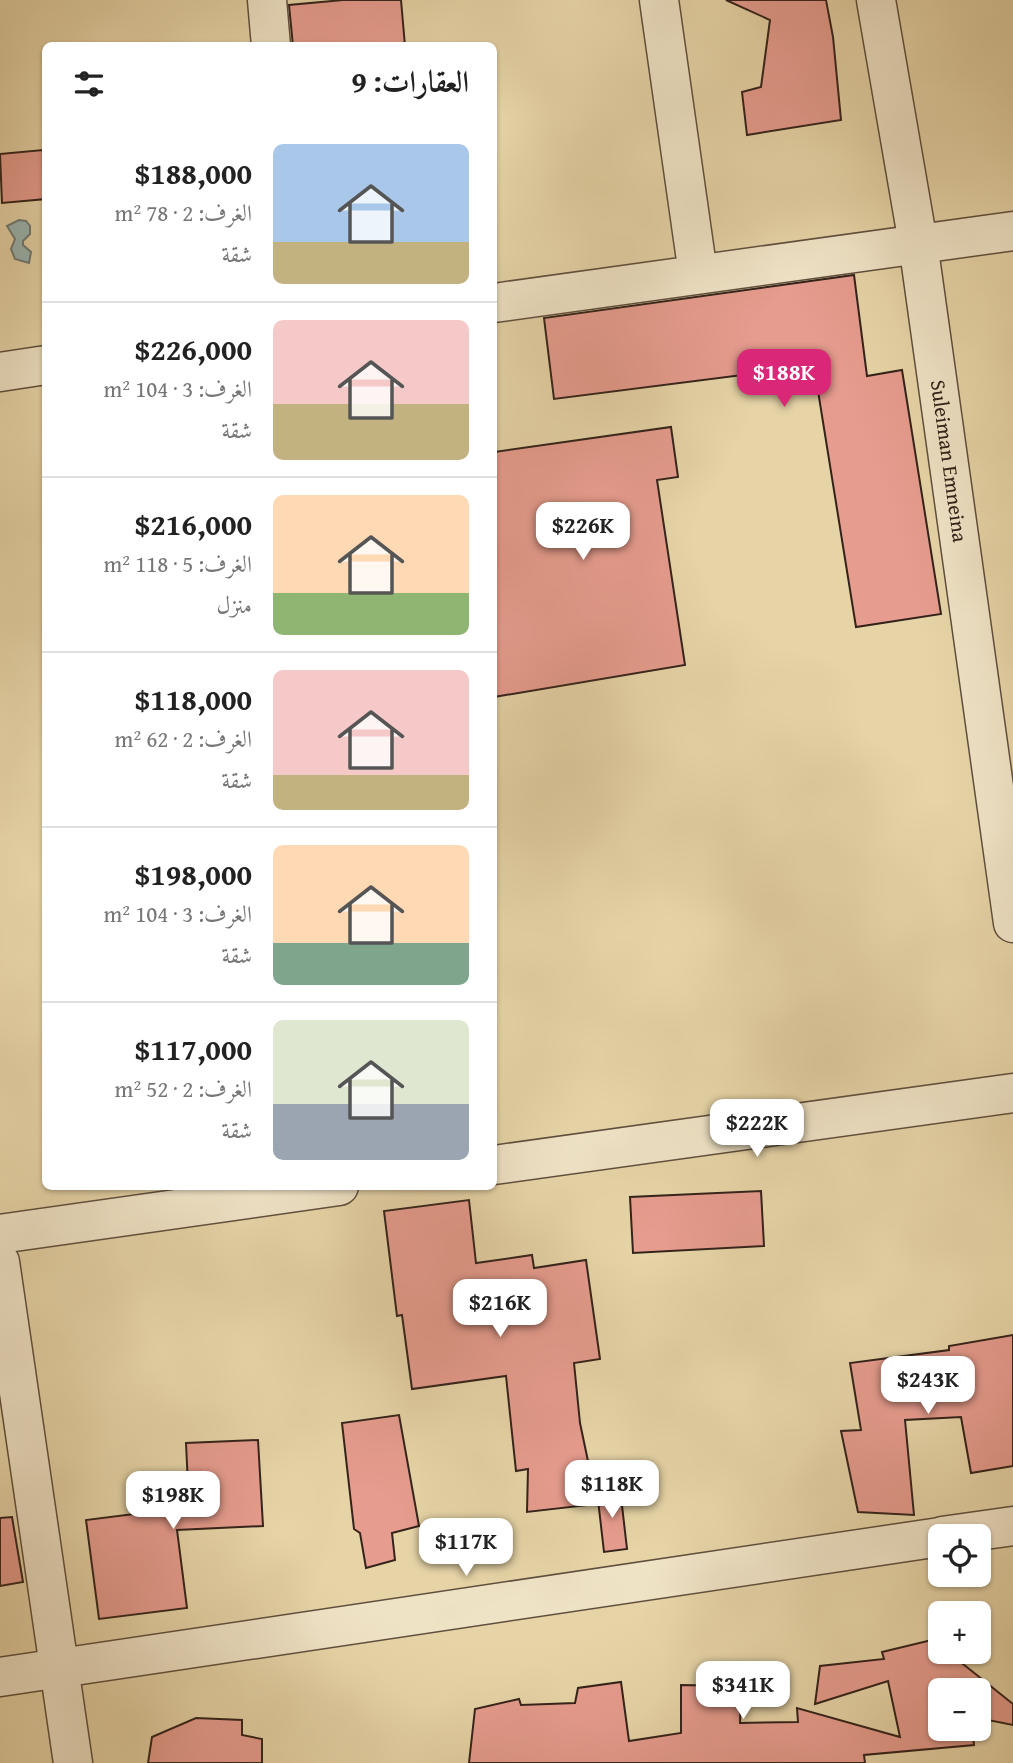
<!DOCTYPE html>
<html lang="ar">
<head>
<meta charset="utf-8">
<style>
  body { margin:0; font-family:"Gentium Book Plus",Amiri,serif; background:#f2f2f2; color:#222; direction:rtl; height:100vh; display:flex; flex-direction:column; font-size:26px; white-space:nowrap }
  * { box-sizing:border-box; margin:0 }
  p { font-size:23px; color:#767676 }
  .icon { flex:none; width:38px; height:38px; fill:none; stroke:currentColor; stroke-width:2; stroke-linecap:round; stroke-linejoin:round }
  .map { position:relative; flex:1; overflow:hidden; direction:ltr }
  .panel { position:absolute; left:42px; top:42px; width:455px; height:1148px; display:flex; flex-direction:column; background:#fff; border-radius:10px; box-shadow:0 2px 5px #0004; direction:rtl }
  .panel>* { flex:none }
  .tools { position:absolute; left:928px; top:1524px; display:grid; gap:14px }
  .tools a { display:grid; place-items:center; width:63px; height:63px; border-radius:10px; background:#fff; box-shadow:0 2px 5px #0004; font-size:35px }
  .price { position:absolute; translate:-50% -60px; padding:0 16px; border-radius:14px; background:#fff; color:#222; font-size:23px; line-height:46px; filter:drop-shadow(0 2px 4px #0008) }
  .price::after { content:''; position:absolute; left:50%; top:42px; width:21px; height:16px; margin-left:-10px; background:inherit; clip-path:polygon(0 0,100% 0,50% 100%) }
  .price.active { background:#db2777; color:#fff }
  ul { padding:0; list-style:none }
  li { display:flex; align-items:center; gap:21px; height:175px; padding:0 28px }
  li+li { border-top:2px solid #e0e0e0 }
  li span { display:grid; place-items:center; flex:none; width:196px; height:140px; border-radius:10px; color:#555 }
  li>.icon { margin-inline-start:auto }
  span .icon { width:84px; height:84px; fill:#fffc; stroke-width:1 }
  li b { font-size:30px }
  h2 { display:flex; justify-content:space-between; align-items:center; height:84px; padding:0 28px; font-size:30px }
  .map>svg:first-child { display:block }
</style>
</head>
<body>
<div class="map">
<svg width="1013" height="1763" viewBox="0 0 1013 1763">
  <rect width="100%" height="100%" fill="#e6d4a7"/>
  <filter id="stains"><feTurbulence type="fractalNoise" baseFrequency=".00286" numOctaves="4"/><feColorMatrix values="0 0 0 0 .2 0 0 0 0 .09 0 0 0 0 .02 0 0 0 .5 -.17"/></filter>
  <radialGradient id="worn" r=".72"><stop offset=".6" stop-color="#630" stop-opacity="0"/><stop offset="1" stop-color="#630" stop-opacity=".3"/></radialGradient>
  <path fill="#9ab6b2" stroke="#717b76" stroke-width="2" d="M19,220L26,221L30,226V234L23,241V245L31,252L29,263L15,259L11,249L15,239L7,226Z"/>
  <path fill="#e69c8e" stroke="#34231b" stroke-width="2" d="M343,0H401L405,46H293L289,5Z
    M726,0H826L833,37L841,120L747,135L742,92L761,87L770,20Z
    M43,150L46,199L2,203L0,154Z
    M854,275L867,376L902,370L941,614L856,627L814,366L554,399L544,318Z
    M671,427L678,477L657,480L685,665L494,697V452Z
    M761,1191L764,1246L633,1253L630,1197Z
    M469,1200L476,1263L532,1255L534,1268L586,1260L600,1359L574,1363L580,1423L597,1504L527,1512L528,1469L516,1471L506,1376L412,1389L402,1315L397,1316L384,1211Z
    M1013,1335V1466L971,1473L961,1417L905,1420L914,1515L858,1512L841,1431L861,1430L850,1363L949,1350V1346Z
    M399,1415L419,1526L392,1533L395,1560L366,1568L360,1533L354,1529L342,1423Z
    M258,1440L263,1526L177,1530L187,1608L99,1619L86,1520L189,1507L186,1443Z
    M620,1488L627,1549L604,1552L597,1491Z
    M12,1517L23,1582L0,1586V1518Z
    M940,1638V1652H948L1013,1704V1725L978,1718V1690H940V1729H972L974,1745L864,1755L865,1763H469L475,1709L519,1699L521,1705L575,1703L578,1688L621,1682L629,1741L681,1733V1685L741,1686L740,1723L798,1722L797,1708L900,1737L888,1681L815,1704L820,1666L884,1659L882,1652Z
    M196,1718L242,1720V1735L262,1739V1763H148L152,1737Z"/>
  <g fill="none" stroke-linecap="round" stroke-linejoin="round">
    <g stroke="#604f3e" stroke-width="41">
      <path id="minor" d="M267,0L271,46
        M659,0L698,274
        M876,0L918,243L1013,923
        M494,303L1013,231
        M0,372L46,365
        M494,1165L1013,1093
        M0,1234L339,1186
        M0,1262L73,1763
        M942,1536L1013,1526
        M0,1677L940,1537"/>
    </g>
    <use href="#minor" stroke="#efe3c6" stroke-width="38"/>
  </g>
  <g text-anchor="middle" stroke-width="7" stroke-linejoin="round" paint-order="stroke">
    <g font-size="21" fill="#34231b" stroke="#efe3c6">
      <text transform="translate(949 461) rotate(82)" y="7">Suleiman Emneina</text>
    </g>
  </g>
  <rect width="100%" height="100%" filter="url(#stains)"/>
  <rect width="100%" height="100%" fill="url(#worn)"/>
</svg>
<div class="tools">
<a><svg class="icon" aria-label="locate" viewBox="0 0 24 24"><circle cx="12" cy="12" r="6"/><path d="M12 2v4M12 18v4M2 12h4M18 12h4"/></svg></a>
<a>+</a>
<a>−</a>
</div>
<b class="price active" style="left:784px;top:409px">$188K</b>
<b class="price" style="left:583px;top:562px">$226K</b>
<b class="price" style="left:757px;top:1159px">$222K</b>
<b class="price" style="left:500px;top:1339px">$216K</b>
<b class="price" style="left:928px;top:1416px">$243K</b>
<b class="price" style="left:612px;top:1520px">$118K</b>
<b class="price" style="left:173px;top:1531px">$198K</b>
<b class="price" style="left:466px;top:1578px">$117K</b>
<b class="price" style="left:743px;top:1721px">$341K</b>
<section class="panel">
<h2>العقارات: 9<svg class="icon" aria-label="filters" viewBox="0 0 24 24"><path d="M4 7h16M4 17h16"/><circle cx="9" cy="7" r="2"/><circle cx="15" cy="17" r="2"/></svg></h2>
<ul>
<li><span style="background:linear-gradient(#a9c7e8 70%,#c2b280 0)"><svg class="icon" aria-label="home" viewBox="0 0 24 24"><path d="M3 11l9-7 9 7M6 9v11h12V9"/></svg></span><div><b>$188,000</b><p>الغرف: 2 · 78 m²</p><p>شقة</p></div></li>
<li><span style="background:linear-gradient(#f6c9c9 60%,#c2b280 0)"><svg class="icon" aria-label="home" viewBox="0 0 24 24"><path d="M3 11l9-7 9 7M6 9v11h12V9"/></svg></span><div><b>$226,000</b><p>الغرف: 3 · 104 m²</p><p>شقة</p></div></li>
<li><span style="background:linear-gradient(#ffd9b3 70%,#8fb573 0)"><svg class="icon" aria-label="home" viewBox="0 0 24 24"><path d="M3 11l9-7 9 7M6 9v11h12V9"/></svg></span><div><b>$216,000</b><p>الغرف: 5 · 118 m²</p><p>منزل</p></div></li>
<li><span style="background:linear-gradient(#f6c9c9 75%,#c2b280 0)"><svg class="icon" aria-label="home" viewBox="0 0 24 24"><path d="M3 11l9-7 9 7M6 9v11h12V9"/></svg></span><div><b>$118,000</b><p>الغرف: 2 · 62 m²</p><p>شقة</p></div></li>
<li><span style="background:linear-gradient(#ffd9b3 70%,#7fa58c 0)"><svg class="icon" aria-label="home" viewBox="0 0 24 24"><path d="M3 11l9-7 9 7M6 9v11h12V9"/></svg></span><div><b>$198,000</b><p>الغرف: 3 · 104 m²</p><p>شقة</p></div></li>
<li><span style="background:linear-gradient(#dfe7d0 60%,#9aa5b1 0)"><svg class="icon" aria-label="home" viewBox="0 0 24 24"><path d="M3 11l9-7 9 7M6 9v11h12V9"/></svg></span><div><b>$117,000</b><p>الغرف: 2 · 52 m²</p><p>شقة</p></div></li>
</ul>
</section>
</div>
</body>
</html>
